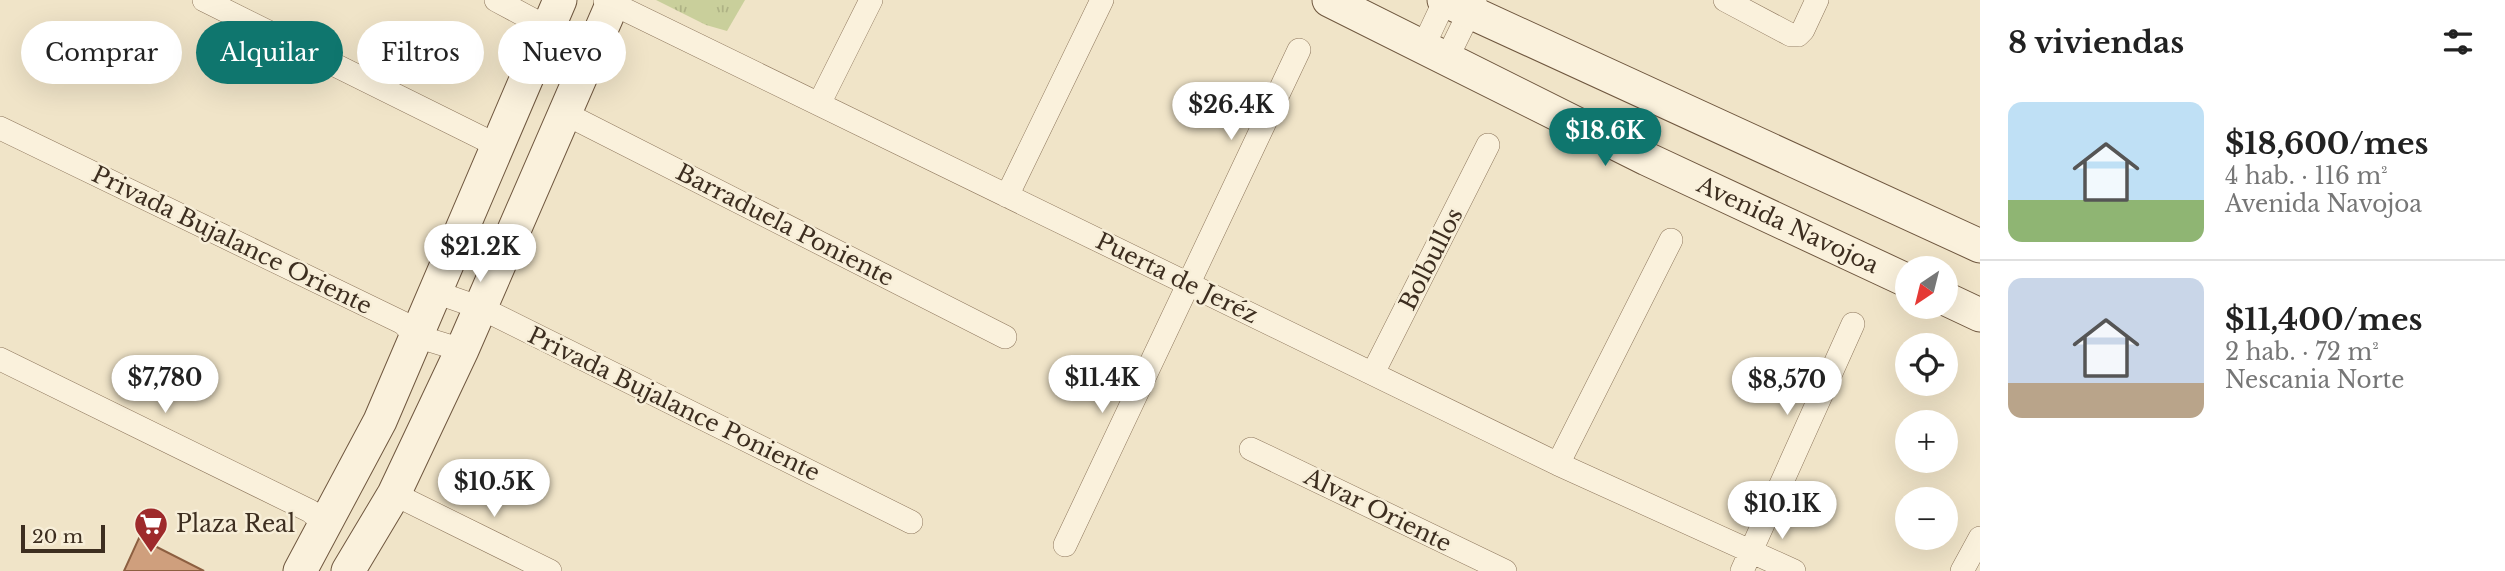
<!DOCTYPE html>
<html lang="es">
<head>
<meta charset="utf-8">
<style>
  body { margin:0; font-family:"Libre Baskerville",serif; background:#f2f2f2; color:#222; height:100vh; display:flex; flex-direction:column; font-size:26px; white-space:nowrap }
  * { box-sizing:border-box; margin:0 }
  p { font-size:23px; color:#767676 }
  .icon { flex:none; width:38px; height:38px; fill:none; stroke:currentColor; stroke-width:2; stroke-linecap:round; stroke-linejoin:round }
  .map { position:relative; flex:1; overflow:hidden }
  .details { display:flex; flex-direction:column; background:#fff; width:525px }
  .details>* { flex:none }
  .banner { position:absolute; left:21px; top:21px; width:665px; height:63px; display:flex; gap:14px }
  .needle { width:46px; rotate:215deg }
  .controls { position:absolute; left:1895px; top:256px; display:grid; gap:14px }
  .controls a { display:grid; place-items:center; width:63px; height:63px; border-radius:50%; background:#fff; box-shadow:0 7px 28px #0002; font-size:35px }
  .scale { position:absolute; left:21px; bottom:18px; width:84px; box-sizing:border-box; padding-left:7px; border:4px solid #3d2e20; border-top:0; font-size:19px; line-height:24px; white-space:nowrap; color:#3d2e20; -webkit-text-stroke:5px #f7eed8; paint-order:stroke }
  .price { position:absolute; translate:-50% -60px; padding:0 16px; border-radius:24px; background:#fff; color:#222; font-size:23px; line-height:46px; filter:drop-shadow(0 2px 4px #0008) }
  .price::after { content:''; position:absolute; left:50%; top:42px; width:21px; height:16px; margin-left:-10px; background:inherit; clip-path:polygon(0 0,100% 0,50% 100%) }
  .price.active { background:#0f766e; color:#fff }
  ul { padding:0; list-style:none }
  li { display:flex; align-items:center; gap:21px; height:175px; padding:0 28px }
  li+li { border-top:2px solid #e0e0e0 }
  li span { display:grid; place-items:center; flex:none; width:196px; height:140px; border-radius:14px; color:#555 }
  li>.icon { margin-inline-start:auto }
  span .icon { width:84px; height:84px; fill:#fffc; stroke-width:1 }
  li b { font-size:30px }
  h2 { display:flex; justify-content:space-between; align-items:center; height:84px; padding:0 28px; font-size:30px }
  .tag { padding:0 24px; border-radius:32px; background:#fff; box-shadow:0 7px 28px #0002; font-size:24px; line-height:63px }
  .tag.active { background:#0f766e; color:#fff }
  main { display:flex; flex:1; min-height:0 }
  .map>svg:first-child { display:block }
</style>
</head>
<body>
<main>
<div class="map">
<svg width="1980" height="571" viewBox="0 0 1980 571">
  <defs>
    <pattern id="park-tufts" width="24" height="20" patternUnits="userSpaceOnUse" patternTransform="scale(1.75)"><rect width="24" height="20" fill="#c9cf9b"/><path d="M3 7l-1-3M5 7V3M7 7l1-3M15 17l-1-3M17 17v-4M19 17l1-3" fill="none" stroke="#aeb285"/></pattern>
  </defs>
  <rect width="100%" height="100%" fill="#f0e4c8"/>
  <path fill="url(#park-tufts)" d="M656,0H745L727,31L706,25Z"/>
  <path fill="#cf9f7d" stroke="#8d5f41" stroke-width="2" d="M139,538L204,571H124Z"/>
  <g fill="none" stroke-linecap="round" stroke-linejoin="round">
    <g stroke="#8d765c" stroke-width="24">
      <path id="street" d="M204,0L486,140L496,151
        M496,0L548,28L595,43
        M605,0L1558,464L1794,571
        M1725,0L1791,35H1798L1803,30L1817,0
        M1423,47L1445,0
        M1447,58L1475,1
        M819,104L871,0
        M564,113L1005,337
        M0,128L403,323L416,336L462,350
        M1007,196L1102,0
        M435,292L481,308L911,522
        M0,359L310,511L326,524
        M1373,373L1488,145
        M1251,449L1505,571
        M1558,464L1671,240
        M394,494L550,571
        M1065,545L1299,50
        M1742,571L1853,324
        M1962,571L1980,538"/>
    </g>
    <g stroke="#6f573f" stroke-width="35">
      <g id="secondary">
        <path id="s1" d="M1329,0L1647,159L1908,281"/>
        <path d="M1444,0L1980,246"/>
        <path d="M1946,299L1980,315"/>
        <path d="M300,571L380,421L560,0"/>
        <path d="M348,571L394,494L462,350L614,0"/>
      </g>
    </g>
    <use href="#street" stroke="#faf1dc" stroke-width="23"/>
    <use href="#secondary" stroke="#faf1dc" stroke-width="33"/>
  </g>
  <defs>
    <g id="supermarket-pin" transform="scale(1.75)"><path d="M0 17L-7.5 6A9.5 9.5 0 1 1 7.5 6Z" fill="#9e2a2b" stroke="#f7eed8"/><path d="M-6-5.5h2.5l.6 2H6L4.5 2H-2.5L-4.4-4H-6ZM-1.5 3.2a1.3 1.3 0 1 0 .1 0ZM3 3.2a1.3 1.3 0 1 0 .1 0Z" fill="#fff"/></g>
  </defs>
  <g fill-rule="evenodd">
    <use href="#supermarket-pin" x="151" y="524"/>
  </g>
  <g text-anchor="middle" stroke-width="5" stroke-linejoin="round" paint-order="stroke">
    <g font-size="23" fill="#3d2e20" stroke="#f7eed8">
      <text transform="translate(785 225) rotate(27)" y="8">Barraduela Poniente</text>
      <text dy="8" stroke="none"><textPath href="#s1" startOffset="511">Avenida Navojoa</textPath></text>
      <text transform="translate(232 240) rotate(26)" y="8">Privada Bujalance Oriente</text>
      <text transform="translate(1431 259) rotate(-63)" y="8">Bolbullos</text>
      <text transform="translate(1177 278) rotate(26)" y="8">Puerta de Jeréz</text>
      <text transform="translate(674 404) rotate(26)" y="8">Privada Bujalance Poniente</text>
      <text transform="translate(1378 510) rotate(26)" y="8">Alvar Oriente</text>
    </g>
    <g font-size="23" fill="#3d2e20" stroke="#f7eed8" text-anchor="start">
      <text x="176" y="532">Plaza Real</text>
    </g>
  </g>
</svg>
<div class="controls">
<a><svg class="needle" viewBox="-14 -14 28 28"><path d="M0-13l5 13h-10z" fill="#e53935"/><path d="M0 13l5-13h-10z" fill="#767676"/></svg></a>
<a><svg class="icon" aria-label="locate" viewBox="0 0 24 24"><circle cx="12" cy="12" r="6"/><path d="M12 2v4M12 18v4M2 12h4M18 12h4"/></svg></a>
<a>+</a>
<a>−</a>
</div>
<div class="scale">20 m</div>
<b class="price" style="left:1231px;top:142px">$26.4K</b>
<b class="price active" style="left:1605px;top:168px">$18.6K</b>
<b class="price" style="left:480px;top:284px">$21.2K</b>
<b class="price" style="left:165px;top:415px">$7,780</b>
<b class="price" style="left:1102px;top:415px">$11.4K</b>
<b class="price" style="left:1787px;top:417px">$8,570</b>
<b class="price" style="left:494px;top:519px">$10.5K</b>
<b class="price" style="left:1782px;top:541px">$10.1K</b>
<div class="banner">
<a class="tag">Comprar</a>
<a class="tag active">Alquilar</a>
<a class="tag">Filtros</a>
<a class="tag">Nuevo</a>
</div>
</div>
<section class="details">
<h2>8 viviendas<svg class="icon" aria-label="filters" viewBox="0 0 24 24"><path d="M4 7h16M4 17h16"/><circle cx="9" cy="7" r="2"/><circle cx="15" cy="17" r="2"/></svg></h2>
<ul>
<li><span style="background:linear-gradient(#bfe0f5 70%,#8fb573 0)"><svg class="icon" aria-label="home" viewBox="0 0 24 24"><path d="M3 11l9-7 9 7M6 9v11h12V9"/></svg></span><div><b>$18,600/mes</b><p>4 hab. · 116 m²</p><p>Avenida Navojoa</p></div></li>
<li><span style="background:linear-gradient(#c9d6e8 75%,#b9a48a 0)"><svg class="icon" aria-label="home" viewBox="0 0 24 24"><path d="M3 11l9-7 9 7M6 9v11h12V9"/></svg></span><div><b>$11,400/mes</b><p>2 hab. · 72 m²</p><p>Nescania Norte</p></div></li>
</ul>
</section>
</main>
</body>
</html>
